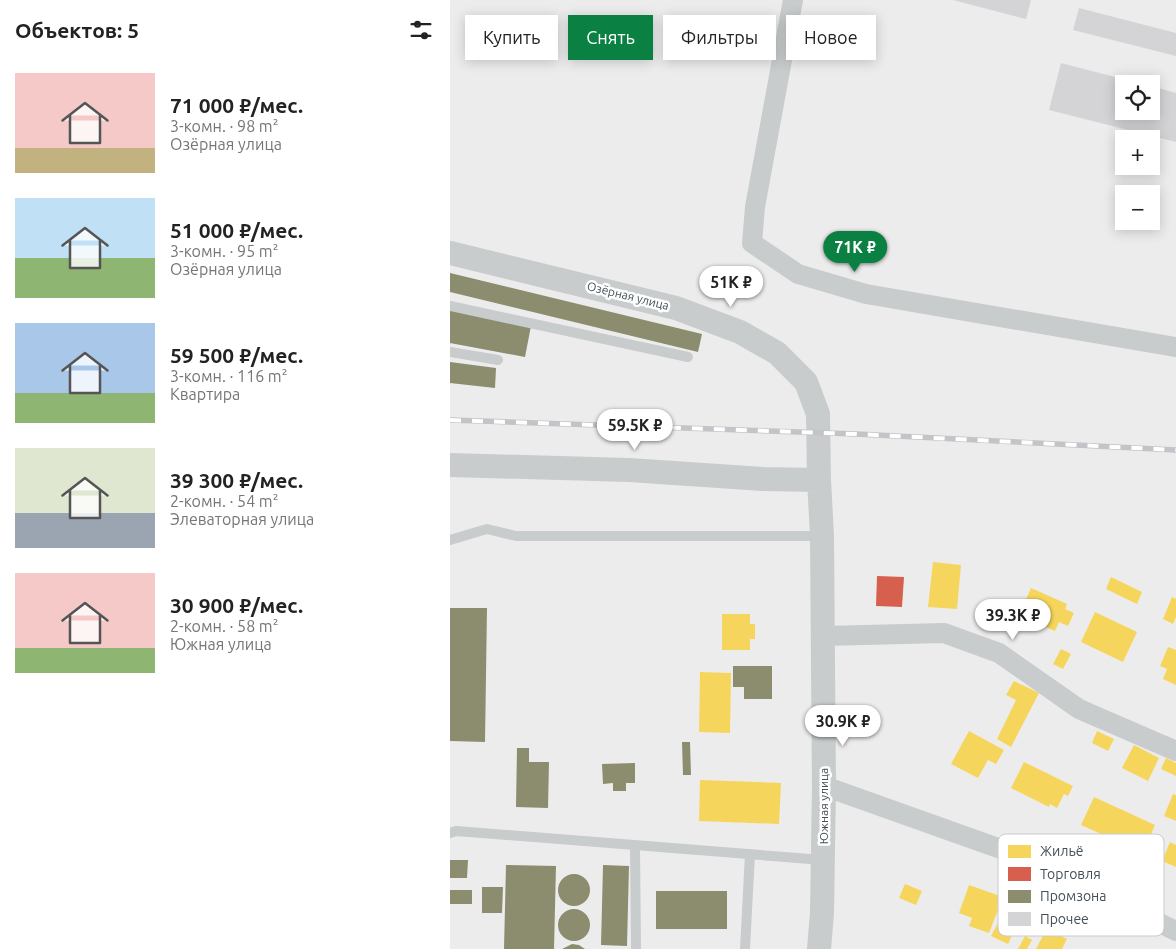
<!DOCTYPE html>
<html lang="ru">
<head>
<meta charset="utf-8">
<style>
  body { margin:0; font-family:Ubuntu,sans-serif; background:#f6f6f6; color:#222; height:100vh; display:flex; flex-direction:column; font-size:19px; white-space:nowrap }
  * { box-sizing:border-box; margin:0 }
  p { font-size:16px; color:#767676 }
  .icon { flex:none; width:28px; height:28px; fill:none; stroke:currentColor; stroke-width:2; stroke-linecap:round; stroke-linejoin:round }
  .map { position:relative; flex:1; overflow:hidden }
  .panel { display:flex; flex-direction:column; background:#fff; width:450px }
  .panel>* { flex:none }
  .hud { position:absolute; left:15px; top:15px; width:475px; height:45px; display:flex; gap:10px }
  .tools { position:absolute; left:665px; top:75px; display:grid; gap:10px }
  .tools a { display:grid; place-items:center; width:45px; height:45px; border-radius:0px; background:#fff; box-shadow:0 2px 12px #0003; font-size:25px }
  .price { position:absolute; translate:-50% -42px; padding:0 11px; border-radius:18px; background:#fff; color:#222; font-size:16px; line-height:32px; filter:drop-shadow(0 1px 2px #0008) }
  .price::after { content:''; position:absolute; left:50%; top:30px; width:15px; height:11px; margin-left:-8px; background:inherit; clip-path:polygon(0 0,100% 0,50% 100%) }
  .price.selected { background:#0b8043; color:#fff }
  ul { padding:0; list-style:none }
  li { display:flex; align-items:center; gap:15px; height:125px; padding:0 15px }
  li span { display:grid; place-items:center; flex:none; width:140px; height:100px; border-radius:0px; color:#555 }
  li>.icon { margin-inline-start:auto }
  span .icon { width:60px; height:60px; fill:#fffc; stroke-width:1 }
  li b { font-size:21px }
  h2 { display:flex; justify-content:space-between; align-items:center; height:60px; padding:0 15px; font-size:21px }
  .tag { padding:0 18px; border-radius:0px; background:#fff; box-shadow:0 2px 12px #0003; font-size:18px; line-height:45px }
  .tag.selected { background:#0b8043; color:#fff }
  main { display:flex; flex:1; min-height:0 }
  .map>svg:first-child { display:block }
</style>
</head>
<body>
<main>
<section class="panel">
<h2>Объектов: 5<svg class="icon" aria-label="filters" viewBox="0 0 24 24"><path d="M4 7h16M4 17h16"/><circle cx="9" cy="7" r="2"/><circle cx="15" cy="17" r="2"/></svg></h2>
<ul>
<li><span style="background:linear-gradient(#f6c9c9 75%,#c2b280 0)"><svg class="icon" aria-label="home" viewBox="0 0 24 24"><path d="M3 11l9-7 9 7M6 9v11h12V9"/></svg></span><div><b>71 000 ₽/мес.</b><p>3-комн. · 98 m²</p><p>Озёрная улица</p></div></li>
<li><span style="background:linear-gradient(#bfe0f5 60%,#8fb573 0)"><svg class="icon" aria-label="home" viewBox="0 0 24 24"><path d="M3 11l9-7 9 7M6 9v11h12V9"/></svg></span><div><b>51 000 ₽/мес.</b><p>3-комн. · 95 m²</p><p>Озёрная улица</p></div></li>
<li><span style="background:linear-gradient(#a9c7e8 70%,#8fb573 0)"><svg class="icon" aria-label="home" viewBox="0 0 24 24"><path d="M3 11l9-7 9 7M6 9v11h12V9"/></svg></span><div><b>59 500 ₽/мес.</b><p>3-комн. · 116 m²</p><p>Квартира</p></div></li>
<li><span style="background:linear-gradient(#dfe7d0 65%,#9aa5b1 0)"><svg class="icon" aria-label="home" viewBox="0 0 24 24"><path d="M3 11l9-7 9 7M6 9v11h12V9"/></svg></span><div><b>39 300 ₽/мес.</b><p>2-комн. · 54 m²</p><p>Элеваторная улица</p></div></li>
<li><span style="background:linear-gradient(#f6c9c9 75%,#8fb573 0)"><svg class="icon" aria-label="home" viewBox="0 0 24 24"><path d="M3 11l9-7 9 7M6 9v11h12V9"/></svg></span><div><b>30 900 ₽/мес.</b><p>2-комн. · 58 m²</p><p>Южная улица</p></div></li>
</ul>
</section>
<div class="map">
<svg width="726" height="949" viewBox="0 0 726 949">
  <rect width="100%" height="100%" fill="#edecec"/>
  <path fill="#f6d55c" d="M483,562L511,565L507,609L478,607Z
    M661,577L692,592L687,604L656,589Z
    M581,588L617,604L615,609L624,613L618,626L609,622L605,631L569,615Z
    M722,597L726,599V617L723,624L713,619Z
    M645,612L687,632L673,662L631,642Z
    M272,614H300V624H305V639H300V650H272Z
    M718,647L726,650V685L713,679L717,669L710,666Z
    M611,649L621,654L613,669L603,664Z
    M250,672L281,673L280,733L249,732Z
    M564,681L589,693L561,747L547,739L566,700L556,695Z
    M519,731L554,750L546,764L538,760L528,778L501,764Z
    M647,731L664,739L658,751L642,743Z
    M684,745L709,758L698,781L672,768Z
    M716,758L726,763V776L711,769Z
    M574,762L623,786L618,796L614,794L607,808L600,804L599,807L561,788Z
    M250,780L331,783L329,824L249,821Z
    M723,794L726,795V821L714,816Z
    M644,797L705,825L699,839L693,837L687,850L631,825Z
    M720,842L726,845V867L712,861Z
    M455,884L472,891L466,905L449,898Z
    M519,885L553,897L539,933L519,926L522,918L509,913Z
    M548,923L564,931L558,944L541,936Z
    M597,928L617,939L612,949H586Z
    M575,936L582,940L577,949H568Z"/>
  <path fill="#d6604d" d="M427,576L454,577L452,607L426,606Z"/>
  <path fill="#8c8c6e" d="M0,273L252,334L248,352L0,292Z
    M0,310L81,326L75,357L0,343Z
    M0,362L46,368L45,388L0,383Z
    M0,608H37L35,742L0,741Z
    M283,666H322V699H294V687H283Z
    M232,742H240L241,775H233Z
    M67,748H79V762H99L98,808L66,807Z
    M185,763V783H176V791H163V783L153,784L152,764Z
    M0,860H18L17,878H0Z
    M56,865L106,866L104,949H54Z
    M153,865L179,866L177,946L151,945Z
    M108 890a16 16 0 1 1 32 0a16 16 0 1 1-32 0Z
    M32,887H53L52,913H32Z
    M0,890H22V904H0Z
    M206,891H277V929H206Z
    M108 925a16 16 0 1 1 32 0a16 16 0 1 1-32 0Z
    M122,944L129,945L135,949H112Z"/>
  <path fill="#d4d4d7" d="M503,0H581L576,19Z
    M629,8L726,33V56L623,30Z
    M611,63L688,83L674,84V111H701V86L726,93V142L599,110Z"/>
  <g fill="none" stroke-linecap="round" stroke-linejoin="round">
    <path stroke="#c8cccd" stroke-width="10" d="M0,306L238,357
      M0,352L48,360
      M0,540L37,529L66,536H372
      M0,833L6,831L373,860
      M185,845L186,949
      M295,949L300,854"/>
    <path stroke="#c8cccd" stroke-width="20" d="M343,0L305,207L302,243L348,274L416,294L725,347
      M373,636L494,633L549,653L629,709L726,751
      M374,786L576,858L726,931"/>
    <path stroke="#c8cccd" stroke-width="24" d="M0,253L226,308L290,332L327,353L356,382L368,414L369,480L372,536L374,786L372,913L369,949
      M0,465L179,470L313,479L369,480"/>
    <g stroke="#c2c4c7" stroke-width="5.5">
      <path id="rail" d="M0,420L406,434L726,450"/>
    </g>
    <use href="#rail" stroke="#fff" stroke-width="4" stroke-dasharray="11" stroke-linecap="butt"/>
  </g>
  <g text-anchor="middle" stroke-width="5" stroke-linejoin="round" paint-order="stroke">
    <g font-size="12" fill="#435059" stroke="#fff">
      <text transform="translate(178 296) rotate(14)" y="4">Озёрная улица</text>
      <text transform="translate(374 806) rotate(-90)" y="4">Южная улица</text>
    </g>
  </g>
  <rect x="548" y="834" width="166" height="102" rx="8" fill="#fff" stroke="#c7cacd" stroke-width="1"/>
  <rect x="558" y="845" width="23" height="13" fill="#f6d55c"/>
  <rect x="558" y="867" width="23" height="14" fill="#d6604d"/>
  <rect x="558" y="890" width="23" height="13" fill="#8c8c6e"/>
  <rect x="558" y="912" width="23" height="14" fill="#d4d4d7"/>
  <g font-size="14" fill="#435059">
    <text x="590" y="856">Жильё</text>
    <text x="590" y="879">Торговля</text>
    <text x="590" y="901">Промзона</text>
    <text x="590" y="924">Прочее</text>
  </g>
</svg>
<div class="tools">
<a><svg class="icon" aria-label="locate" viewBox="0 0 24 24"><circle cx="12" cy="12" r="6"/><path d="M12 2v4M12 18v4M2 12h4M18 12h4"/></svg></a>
<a>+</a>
<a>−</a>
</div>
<b class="price selected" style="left:405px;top:273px">71K ₽</b>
<b class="price" style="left:281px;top:308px">51K ₽</b>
<b class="price" style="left:185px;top:451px">59.5K ₽</b>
<b class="price" style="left:563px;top:641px">39.3K ₽</b>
<b class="price" style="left:393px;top:747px">30.9K ₽</b>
<div class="hud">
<a class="tag">Купить</a>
<a class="tag selected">Снять</a>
<a class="tag">Фильтры</a>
<a class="tag">Новое</a>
</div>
</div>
</main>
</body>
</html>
